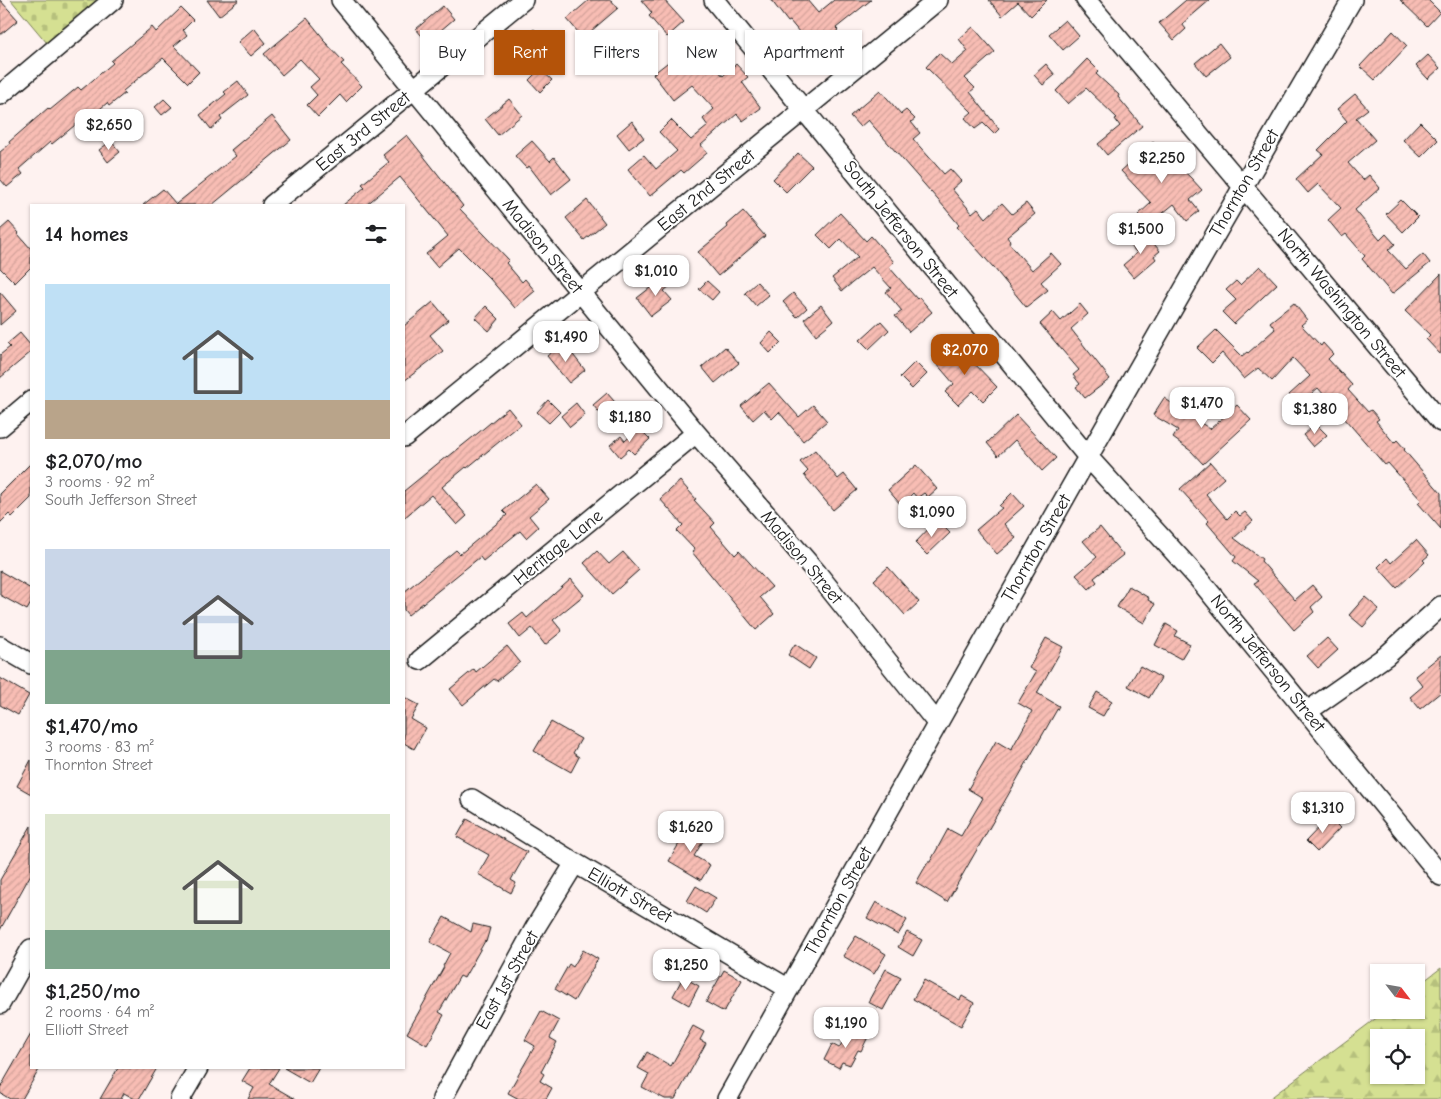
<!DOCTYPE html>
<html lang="en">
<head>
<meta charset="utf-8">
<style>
  body { margin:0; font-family:"Comic Neue",sans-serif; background:#f6f6f6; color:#202124; height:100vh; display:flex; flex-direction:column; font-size:19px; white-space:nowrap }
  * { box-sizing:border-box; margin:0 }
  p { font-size:16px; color:#757577 }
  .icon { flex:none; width:28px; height:28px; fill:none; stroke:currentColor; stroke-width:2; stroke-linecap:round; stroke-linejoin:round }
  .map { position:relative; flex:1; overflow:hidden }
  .details { position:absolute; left:30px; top:204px; width:375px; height:865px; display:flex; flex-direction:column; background:#fff; border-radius:0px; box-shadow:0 1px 4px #0004 }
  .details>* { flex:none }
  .guide { position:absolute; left:420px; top:30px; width:475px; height:45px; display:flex; gap:10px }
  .needle { width:32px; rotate:121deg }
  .fabs { position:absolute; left:1370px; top:964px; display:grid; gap:10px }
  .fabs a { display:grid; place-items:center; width:55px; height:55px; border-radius:0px; background:#fff; box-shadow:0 1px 4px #0004; font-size:25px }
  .price { position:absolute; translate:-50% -42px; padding:0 11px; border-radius:10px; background:#fff; color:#222; font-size:16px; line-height:32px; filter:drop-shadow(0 1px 2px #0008) }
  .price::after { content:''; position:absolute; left:50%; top:30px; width:15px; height:11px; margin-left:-8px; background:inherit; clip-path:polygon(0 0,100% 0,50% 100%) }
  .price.selected { background:#b45309; color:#fff }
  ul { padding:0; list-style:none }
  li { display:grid; align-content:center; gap:10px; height:265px; padding:0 15px }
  li span { display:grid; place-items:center; height:155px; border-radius:0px; color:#555 }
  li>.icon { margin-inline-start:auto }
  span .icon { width:90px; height:90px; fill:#fffc; stroke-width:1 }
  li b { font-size:21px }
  h2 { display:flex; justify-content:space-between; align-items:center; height:60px; padding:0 15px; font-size:21px }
  .tag { padding:0 18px; border-radius:0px; background:#fff; box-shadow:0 1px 4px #0004; font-size:18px; line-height:45px }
  .tag.selected { background:#b45309; color:#fff }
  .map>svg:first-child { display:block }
</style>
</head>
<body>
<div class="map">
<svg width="1441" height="1099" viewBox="0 0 1441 1099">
  <defs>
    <pattern id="forest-firs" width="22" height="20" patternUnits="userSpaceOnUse" patternTransform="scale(1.25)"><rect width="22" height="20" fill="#d5e092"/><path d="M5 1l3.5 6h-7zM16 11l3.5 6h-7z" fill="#b6c07d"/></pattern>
    <pattern id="cemetery-stones" width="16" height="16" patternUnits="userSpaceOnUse" patternTransform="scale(1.25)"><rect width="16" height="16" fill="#d5e092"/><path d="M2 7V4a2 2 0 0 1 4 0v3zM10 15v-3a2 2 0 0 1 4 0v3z" fill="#b6c07d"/></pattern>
    <pattern id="building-hatch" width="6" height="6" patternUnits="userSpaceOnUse" patternTransform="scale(1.25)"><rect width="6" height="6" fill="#f8bdb4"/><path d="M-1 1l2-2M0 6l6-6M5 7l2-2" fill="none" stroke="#d4a29a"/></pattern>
  </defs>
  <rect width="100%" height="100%" fill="#fef2f0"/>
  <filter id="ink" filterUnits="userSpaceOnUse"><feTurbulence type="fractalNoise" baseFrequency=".02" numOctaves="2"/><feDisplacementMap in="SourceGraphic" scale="10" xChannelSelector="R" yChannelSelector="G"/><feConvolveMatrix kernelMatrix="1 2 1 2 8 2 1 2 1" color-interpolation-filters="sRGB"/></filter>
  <g filter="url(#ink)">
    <path fill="url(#forest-firs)" stroke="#787e57" fill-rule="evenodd" d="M1441,968V1099H1269L1387,1010H1416V987ZM1379,1038H1416V1075H1379Z"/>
    <path fill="url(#cemetery-stones)" stroke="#787e57" d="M11,0H98L47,43Z"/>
    <path fill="url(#building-hatch)" stroke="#1c1c1c" d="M0,0L18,20L0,35Z
      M207,0H239L219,16Z
      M589,0H611L618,8L583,38L567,19Z
      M641,0H664L684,22L667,37L649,16L652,13Z
      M771,0H807L818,13L834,0H871L836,28L838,30L814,50L790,21L788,22Z
      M989,0H1047L1031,16L1018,2L1002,16Z
      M1186,0H1210L1182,24L1186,29L1174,40L1159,23Z
      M1400,0H1428L1440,12L1427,26Z
      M443,6L454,19L427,42L416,29Z
      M181,8L193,20L183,30L187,35L174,46L199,72L188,83L163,58L123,91L125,93L109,106L107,103L82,124L80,121L52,144L50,142L19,169L23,174L7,187L0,179V152L10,144L9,142L48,108L50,110L78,87L81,90L113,63L111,61L127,48L152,27L156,32Z
      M307,18L324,39L323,40L344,62L341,64L362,86L346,102L340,95L318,117L307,105L317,95L310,87L319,79L300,59L282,75L264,54Z
      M1065,20L1079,36L1063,50L1049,34Z
      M973,27L995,52L965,78L975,88L970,92L999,129L994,134L983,123L975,129L965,118L972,112L926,67L939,53L952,65L968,51L959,39Z
      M254,28L266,43L251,56L238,42Z
      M534,29L547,43L528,61L515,46Z
      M1393,31L1407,46L1375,80L1360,66Z
      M695,41L723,76L736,64L748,77L742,82L761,108L743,121L737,114L701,145L707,153L684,173L681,170L650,196L628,169L644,155L656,169L677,151L659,132L671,120L691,140L708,126L703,119L714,109L692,85L673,100L653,74Z
      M1219,43L1230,57L1206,76L1195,63Z
      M1428,55L1440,68L1428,79L1416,66Z
      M1087,59L1099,71L1096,74L1119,95L1118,97L1142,126L1107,155L1098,144L1120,126L1115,119L1117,118L1086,88L1068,104L1056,91Z
      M1046,64L1055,75L1043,85L1034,75Z
      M540,69L552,80L540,92L529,80Z
      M238,81L248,95L220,117L222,120L211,129L200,115L226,94L224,92Z
      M880,90L901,114L906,110L915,119L911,122L920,133L913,139L944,174L950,169L961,181L952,189L972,213L978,208L986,218L1002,203L1012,214L1026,203L1035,214L1007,237L1010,241L1009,243L1032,270L1051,253L1061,264L1041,282L1048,290L1026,307L994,268L957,227L959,225L945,208L868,120L860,127L850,116Z
      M1355,94L1368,109L1356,118L1375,140L1348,163L1363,180L1369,175L1380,188L1355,210L1380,240L1386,234L1395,244L1388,250L1406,269L1423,254L1430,263L1392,294L1362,259L1365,256L1346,234L1342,237L1328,220L1341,208L1318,184L1308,193L1296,179L1323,154L1318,150L1347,121L1337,109Z
      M164,99L172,107L162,115L155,107Z
      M509,99L522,115L498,135L485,119Z
      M272,116L291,140L212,205H143L163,189L176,204L236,156L231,150Z
      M632,121L644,138L629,149L617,134Z
      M1420,122L1438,140L1421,157L1403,140Z
      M407,135L463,206L460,209L509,260L506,263L522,282L525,279L535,291L515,308L490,279L459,248L437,267L426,254L448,236L400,177L366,205H343L365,187L362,184L389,162L383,155Z
      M111,141L120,152L108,162L99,150Z
      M532,141L550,161L554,157L571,179L551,195L529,166L526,168L515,156Z
      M1153,142L1191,178L1202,190L1190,200L1199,211L1187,221L1174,204L1147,226L1138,215L1151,203L1121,171Z
      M798,153L812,166L786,192L773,179Z
      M587,200L605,223L584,240L566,218Z
      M1401,200L1418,217L1403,232L1386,214Z
      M743,211L765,236L718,276L698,252L728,227L727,225Z
      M840,213L866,241L871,236L894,262L889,267L917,299L919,297L932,312L909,332L895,316L902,311L886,292L891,288L872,267L842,291L832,278L858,257L841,239L831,249L817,235Z
      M9,222L19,233L18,234L31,249V267L15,283L0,268V230Z
      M1144,232L1160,251L1154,256L1156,259L1134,278L1123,265L1137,253L1129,244Z
      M1260,266L1277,284L1234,324L1222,312L1236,300L1226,290L1236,281L1240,285Z
      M1441,274V355L1426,339L1430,335L1405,311Z
      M664,277L671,285L664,291L672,300L651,316L637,298Z
      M707,281L719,292L712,300L699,289Z
      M757,282L769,295L756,306L745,293Z
      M0,292L16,311L0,325Z
      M793,293L807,308L797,317L783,302Z
      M433,302L448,320L430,335L443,351L404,381V326Z
      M1294,303L1307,320L1301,325L1321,346L1323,343L1333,354L1328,359L1352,385L1348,390L1368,412L1371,410L1379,419L1376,421L1394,443L1397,440L1405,449L1404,450L1441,493V529L1418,503L1421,500L1388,463L1385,465L1318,388L1298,405L1289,395L1310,376L1293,358L1272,381L1258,368L1244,379L1222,353L1212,363L1197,348L1216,330L1242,356L1247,352L1248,353L1275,329L1270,322Z
      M1080,304L1088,314L1071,329L1110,379L1085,398L1076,387L1080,384L1073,375L1079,370L1040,324L1053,312L1061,321Z
      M821,305L833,321L816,335L804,319Z
      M486,306L499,319L489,331L475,318Z
      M881,321L889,330L869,349L860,340Z
      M771,332L781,342L770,353L761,343Z
      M20,333L31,346V352L0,378V355L10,347L7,344Z
      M563,342L585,370L569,383L547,356Z
      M958,343L972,359L971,360L997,387L983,401L973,391L958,405L945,392L954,384L936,363Z
      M725,347L739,363L715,383L702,367Z
      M915,362L927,374L912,389L900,377Z
      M769,383L799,417L813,405L827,421L803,441L779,412L772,419L764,410L753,420L741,406Z
      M607,393L621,409L607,422L593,405Z
      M1164,398L1210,429L1237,405L1251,420L1203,464L1191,451L1173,438L1178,430L1153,415Z
      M548,400L560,412L549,423L537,412Z
      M576,403L585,415L570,427L561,416Z
      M508,408L521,424L467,468L466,467L442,487L467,516L457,525L431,495L404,518V491L447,456L448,457L478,433Z
      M1016,415L1056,458L1042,471L1015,440L998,456L987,443Z
      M1316,424L1327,435L1313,447L1303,435Z
      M639,428L650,439L634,454L629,449L620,457L610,445L621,436L625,441Z
      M815,450L838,479L844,474L857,490L833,510L804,475L808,471L800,462Z
      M1210,462L1224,478L1206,494L1227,519L1235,511L1240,516L1245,512L1253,521L1234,538L1262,559L1261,561L1295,600L1312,585L1322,597L1311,607L1314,612L1294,630L1254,583L1258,581L1233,561L1236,557L1207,523L1209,521L1180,489Z
      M31,463V498L12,517L9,514L0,523V494Z
      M916,465L937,489L928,497L924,493L917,498L913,493L901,505L888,490Z
      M680,481L696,499L694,500L715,523L711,527L735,555L739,551L772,587L760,597L774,614L756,630L692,552L695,550L677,531L683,525L660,499Z
      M536,484L549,499L529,516L538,527L526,538L520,531L483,561L480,557L408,615L404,610V592L456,550L460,554L507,515L503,511Z
      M1012,493L1024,506L1004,524L1016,538L997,554L976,530L1002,508L999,506Z
      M937,520L950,533L927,555L915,543Z
      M1100,527L1123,555L1094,578L1097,582L1089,589L1076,575L1097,557L1083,541Z
      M1416,540L1429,555L1423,560L1425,562L1397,588L1378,567L1387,558L1391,563Z
      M597,551L609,564L623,552L639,570L612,594L584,563Z
      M888,567L919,602L905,615L874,580Z
      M0,571L31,589V603L27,610L0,595Z
      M571,579L584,595L553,620L562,631L545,645L532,628L520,638L509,624L523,613L527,618Z
      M1129,586L1149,598L1148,600L1155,604L1144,623L1117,607Z
      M1365,597L1379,609L1363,627L1349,615Z
      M1166,624L1178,631L1175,636L1190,644L1181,659L1155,645Z
      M1046,638L1063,647L1037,693L1059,706L947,902L916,883L928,862H930L948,829L961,836L983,798L968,789L996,741L1011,750L1026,723L1032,711L1018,703L1036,672L1029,668Z
      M1327,638L1338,650L1318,668L1307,656Z
      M795,644L816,658L809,669L788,655Z
      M507,646L520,662L497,681L494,679L463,705L450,689L474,669L476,672Z
      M1441,655V692L1420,709L1410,697L1423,686L1415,676Z
      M1140,666L1161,678L1149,698L1128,686Z
      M0,678L29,695L18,715L0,705Z
      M1097,692L1112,701L1103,716L1088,708Z
      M404,697L419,705L411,719L426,728L414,749L404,743Z
      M551,722L581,739L573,753L579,757L571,772L534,751Z
      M31,760V794L17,786Z
      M1329,817L1340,828L1317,852L1306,841Z
      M467,819L527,852L511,880L516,883L511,893L478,874L489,855L457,837Z
      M691,823L708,833L694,856L710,865L701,880L669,861Z
      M31,826V874L0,930V880Z
      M696,886L716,898L706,913L687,901Z
      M876,902L907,920L898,935L867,918Z
      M444,917L471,932L473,924L490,928L486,942L485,941L464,978L460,976L439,1012L444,1015L427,1045L407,1033L444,967L443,966L450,953L430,942Z
      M907,932L922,940L913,956L898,947Z
      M856,936L886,954L874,974L843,956Z
      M583,950L598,959L574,1001L555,989L569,964L573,967Z
      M886,969L901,977L883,1010L868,1002Z
      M724,970L742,980L724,1012L706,1002Z
      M683,977L699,986L689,1005L673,996Z
      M924,980L960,1000L962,996L974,1003L961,1026L913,999Z
      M541,1011L559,1021L550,1038L557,1042L541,1072L544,1074L540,1081L552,1088L546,1099H519L508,1093L535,1046L525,1040Z
      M693,1026L704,1032L700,1040L706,1043L675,1099H665L642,1087L649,1074L638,1068L647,1052L671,1066Z
      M851,1028L868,1037L861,1051L858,1050L850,1065L842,1062L839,1068L824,1060L832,1044L839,1048Z
      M31,1034V1068H40L22,1099H10L0,1093V1088Z
      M118,1068H157L139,1099H135L124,1093L121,1099H100Z
      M250,1068H279L269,1084L295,1099H248L254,1088L242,1081Z
      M284,1068H319L310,1083Z"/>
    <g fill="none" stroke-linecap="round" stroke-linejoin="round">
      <g stroke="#1c1c1c" stroke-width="22">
        <path id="minor" d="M341,0L696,433L817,573L937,723
          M714,0L1088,457L1198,578L1441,876
          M1086,0L1441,422
          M0,95L113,0
          M272,205L523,0
          M0,427L31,401
          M404,437L938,0
          M0,646L31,664
          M420,660L696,433
          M1308,711L1386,656L1441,606
          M472,799L575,863L789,989
          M0,1004L31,949
          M180,1099L198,1068
          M442,1099L535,928L575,863
          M727,1099C933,732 1138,363 1352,0"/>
      </g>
      <use href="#minor" stroke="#fff" stroke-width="19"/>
    </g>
  </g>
  <g text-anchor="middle" stroke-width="4" stroke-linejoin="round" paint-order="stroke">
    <g font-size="18" fill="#1c1c1c" stroke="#fff">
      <text transform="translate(363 131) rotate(-39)" y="6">East 3rd Street</text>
      <text transform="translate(1244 183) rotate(-60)" y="6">Thornton Street</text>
      <text transform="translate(706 190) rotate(-39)" y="6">East 2nd Street</text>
      <text transform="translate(901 229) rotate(51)" y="6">South Jefferson Street</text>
      <text transform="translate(543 246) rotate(51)" y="6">Madison Street</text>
      <text transform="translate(1342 303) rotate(50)" y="6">North Washington Street</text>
      <text transform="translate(558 547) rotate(-39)" y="6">Heritage Lane</text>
      <text transform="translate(1036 548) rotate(-60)" y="6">Thornton Street</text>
      <text transform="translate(802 557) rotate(50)" y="6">Madison Street</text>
      <text transform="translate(1268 663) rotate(51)" y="6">North Jefferson Street</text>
      <text transform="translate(630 895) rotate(30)" y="6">Elliott Street</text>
      <text transform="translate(838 901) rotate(-61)" y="6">Thornton Street</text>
      <text transform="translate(507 980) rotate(-61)" y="6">East 1st Street</text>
    </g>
  </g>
</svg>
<div class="fabs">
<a><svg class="needle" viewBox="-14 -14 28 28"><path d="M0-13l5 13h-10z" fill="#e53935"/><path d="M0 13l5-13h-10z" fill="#757577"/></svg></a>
<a><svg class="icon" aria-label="locate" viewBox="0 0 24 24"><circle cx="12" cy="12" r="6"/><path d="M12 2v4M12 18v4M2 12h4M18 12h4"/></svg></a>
</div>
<b class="price" style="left:109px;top:151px">$2,650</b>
<b class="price" style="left:1162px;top:184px">$2,250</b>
<b class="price" style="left:1141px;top:255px">$1,500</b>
<b class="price" style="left:656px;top:297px">$1,010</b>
<b class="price" style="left:566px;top:363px">$1,490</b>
<b class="price selected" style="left:965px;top:376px">$2,070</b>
<b class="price" style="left:1202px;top:429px">$1,470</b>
<b class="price" style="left:1315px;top:435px">$1,380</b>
<b class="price" style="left:630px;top:443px">$1,180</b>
<b class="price" style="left:932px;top:538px">$1,090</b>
<b class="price" style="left:1323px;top:834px">$1,310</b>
<b class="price" style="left:691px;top:853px">$1,620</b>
<b class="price" style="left:686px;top:991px">$1,250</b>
<b class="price" style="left:846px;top:1049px">$1,190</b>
<div class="guide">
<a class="tag">Buy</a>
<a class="tag selected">Rent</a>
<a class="tag">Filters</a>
<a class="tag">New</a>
<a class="tag">Apartment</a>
</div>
<section class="details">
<h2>14 homes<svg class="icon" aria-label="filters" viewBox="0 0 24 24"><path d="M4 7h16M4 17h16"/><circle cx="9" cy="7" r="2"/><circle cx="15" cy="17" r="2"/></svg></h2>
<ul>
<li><span style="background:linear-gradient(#bfe0f5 75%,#b9a48a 0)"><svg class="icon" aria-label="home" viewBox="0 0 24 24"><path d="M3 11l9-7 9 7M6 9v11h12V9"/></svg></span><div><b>$2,070/mo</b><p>3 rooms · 92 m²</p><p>South Jefferson Street</p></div></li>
<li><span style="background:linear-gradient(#c9d6e8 65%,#7fa58c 0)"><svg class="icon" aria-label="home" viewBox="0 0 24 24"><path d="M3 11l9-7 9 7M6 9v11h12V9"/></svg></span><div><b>$1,470/mo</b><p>3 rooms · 83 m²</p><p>Thornton Street</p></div></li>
<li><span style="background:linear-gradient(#dfe7d0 75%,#7fa58c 0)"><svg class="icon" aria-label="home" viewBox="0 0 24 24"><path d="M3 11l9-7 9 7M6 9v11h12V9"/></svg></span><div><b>$1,250/mo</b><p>2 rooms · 64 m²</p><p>Elliott Street</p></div></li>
</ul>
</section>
</div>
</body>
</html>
